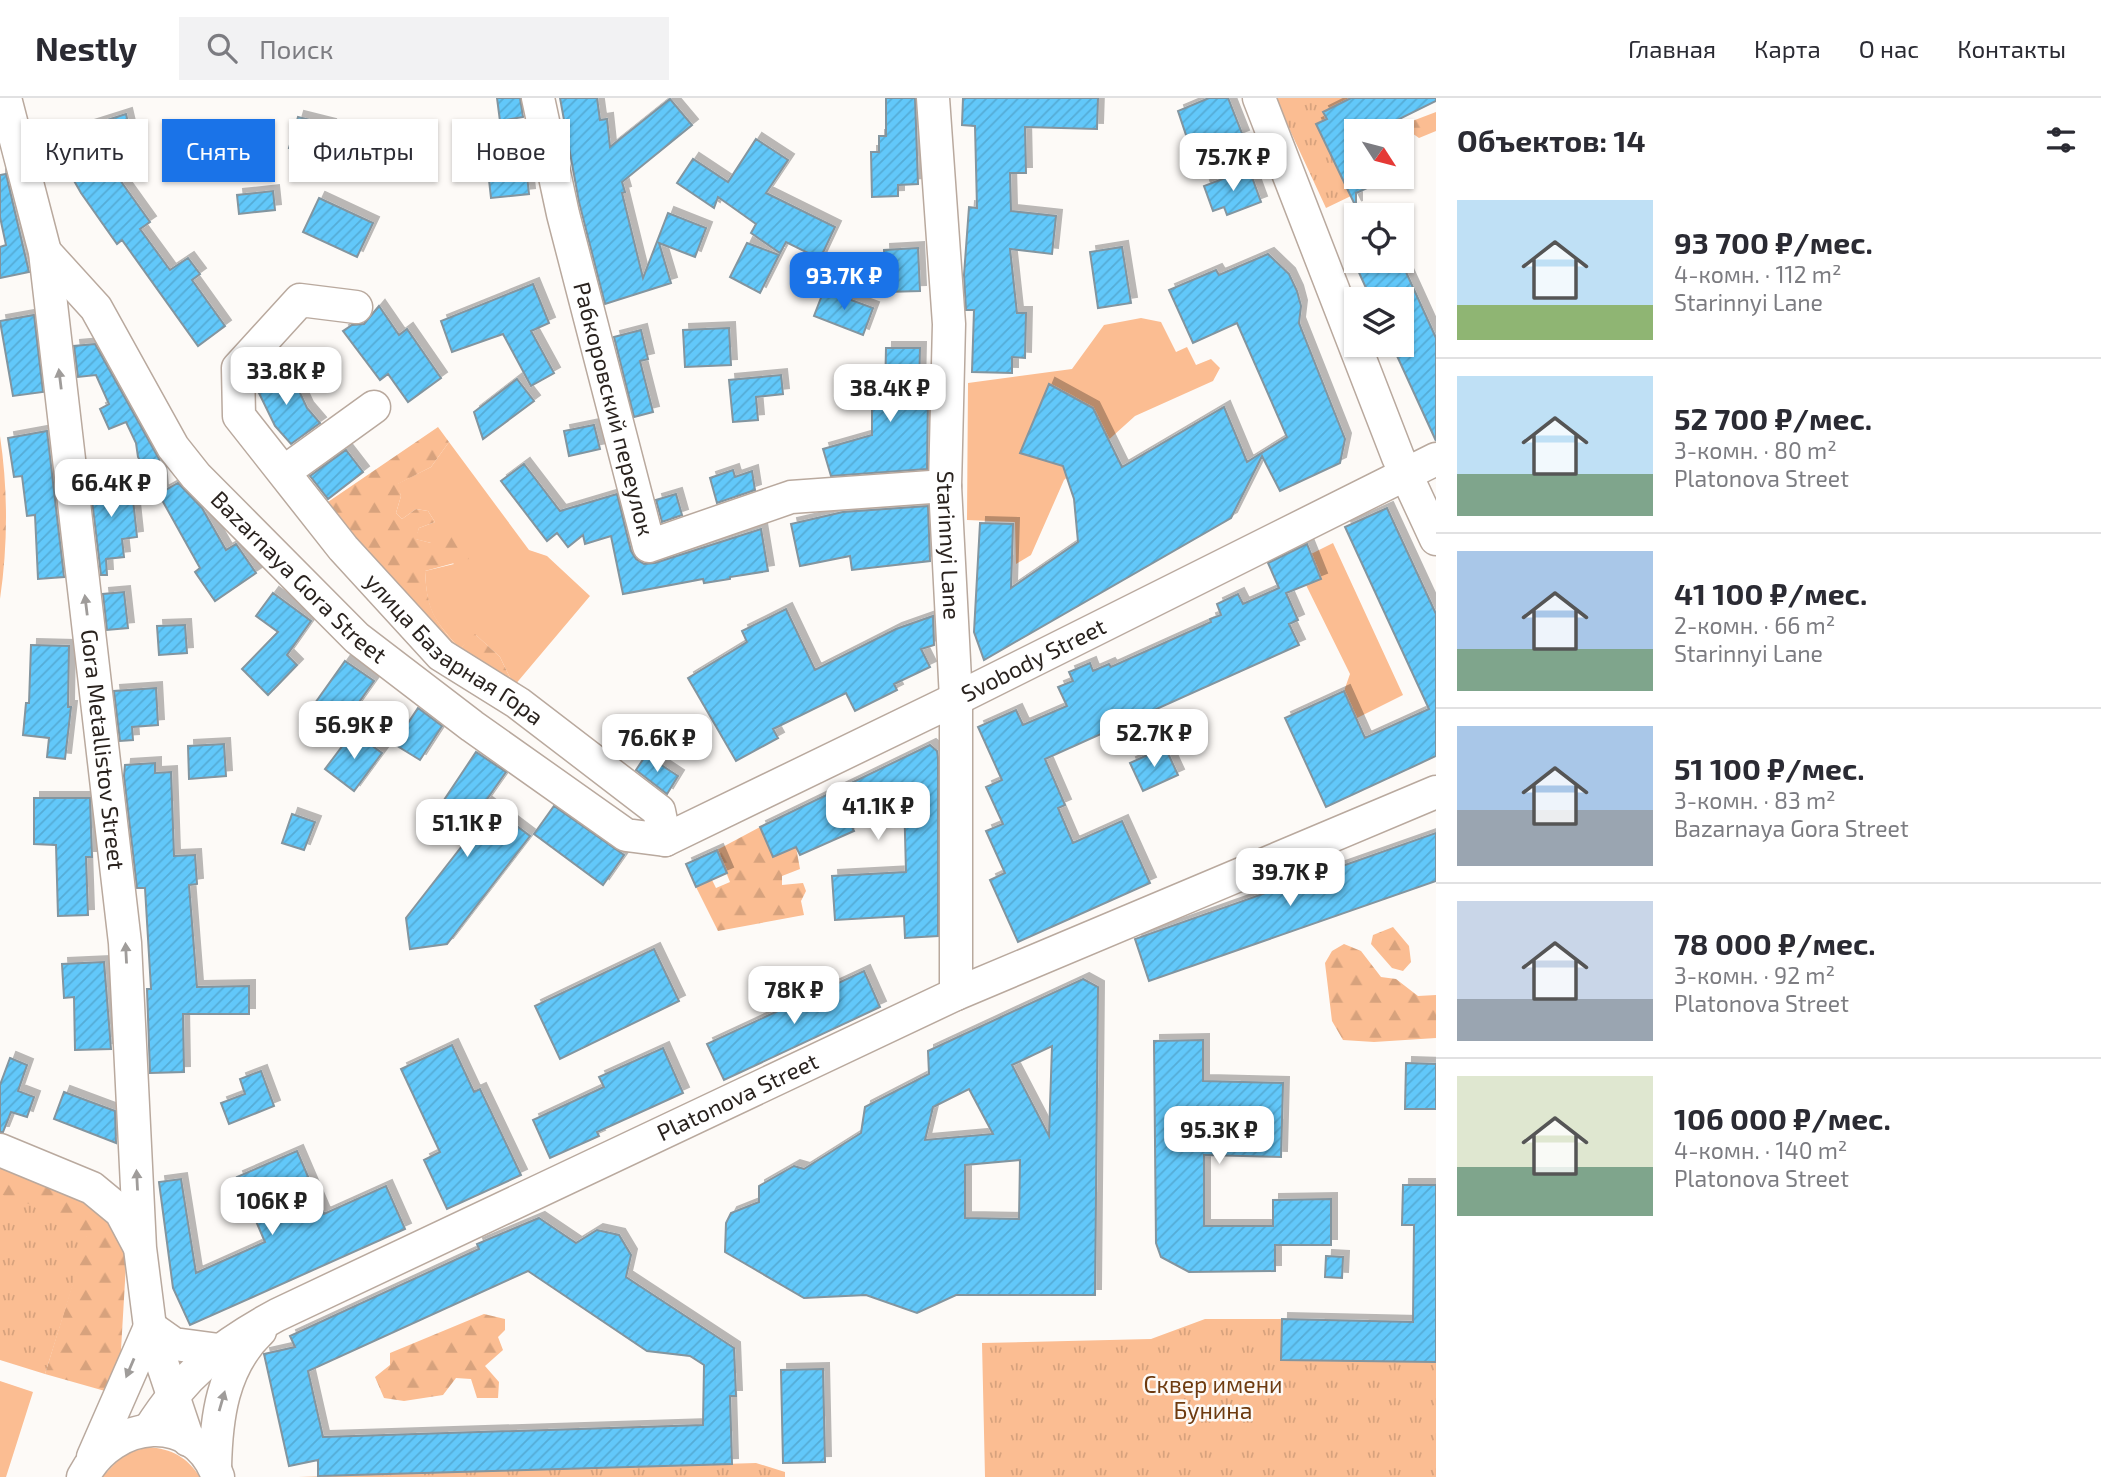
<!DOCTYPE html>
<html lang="ru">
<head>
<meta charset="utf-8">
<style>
  body { margin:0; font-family:"Exo 2",sans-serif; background:#f2f2f3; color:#2b2b33; height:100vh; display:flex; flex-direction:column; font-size:26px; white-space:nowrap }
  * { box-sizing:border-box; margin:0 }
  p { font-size:23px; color:#7c7c81 }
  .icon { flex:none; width:38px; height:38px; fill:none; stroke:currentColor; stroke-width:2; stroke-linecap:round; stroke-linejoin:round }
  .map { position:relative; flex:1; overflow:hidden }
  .drawer { display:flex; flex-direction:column; background:#fff; width:665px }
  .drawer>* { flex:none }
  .top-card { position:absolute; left:21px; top:21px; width:665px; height:63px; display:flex; gap:14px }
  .needle { width:46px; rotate:126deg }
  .tools { position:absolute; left:1344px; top:21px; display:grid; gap:14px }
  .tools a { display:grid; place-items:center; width:70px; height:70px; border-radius:0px; background:#fff; box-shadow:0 2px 5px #0004; font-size:35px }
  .price { position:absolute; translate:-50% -60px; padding:0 16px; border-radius:14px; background:#fff; color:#222; font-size:23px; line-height:46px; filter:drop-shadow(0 2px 4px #0008) }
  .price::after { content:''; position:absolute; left:50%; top:42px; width:21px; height:16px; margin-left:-10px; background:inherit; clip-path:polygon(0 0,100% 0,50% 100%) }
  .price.current { background:#1a73e8; color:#fff }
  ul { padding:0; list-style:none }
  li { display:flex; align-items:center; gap:21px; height:175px; padding:0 21px }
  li+li { border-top:2px solid #e1e1e2 }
  li span { display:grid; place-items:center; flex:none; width:196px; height:140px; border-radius:0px; color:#555 }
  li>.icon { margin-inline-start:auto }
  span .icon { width:84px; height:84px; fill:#fffc; stroke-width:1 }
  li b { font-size:30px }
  h2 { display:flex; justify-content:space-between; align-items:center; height:84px; padding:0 21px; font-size:30px }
  .pill { padding:0 24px; border-radius:0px; background:#fff; box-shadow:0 2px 5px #0004; font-size:24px; line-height:63px }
  .pill.current { background:#1a73e8; color:#fff }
  header { display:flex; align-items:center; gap:42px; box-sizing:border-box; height:98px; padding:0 35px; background:#fff; border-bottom:2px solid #e1e1e2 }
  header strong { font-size:33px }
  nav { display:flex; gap:38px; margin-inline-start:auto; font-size:24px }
  .search { width:490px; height:63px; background:#f2f2f3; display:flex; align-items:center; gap:18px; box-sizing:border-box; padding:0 24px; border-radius:0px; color:#7c7c81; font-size:26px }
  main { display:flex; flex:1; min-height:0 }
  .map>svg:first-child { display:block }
</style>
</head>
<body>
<header>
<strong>Nestly</strong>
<div class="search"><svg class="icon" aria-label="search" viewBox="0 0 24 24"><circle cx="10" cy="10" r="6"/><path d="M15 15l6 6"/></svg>Поиск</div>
<nav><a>Главная</a><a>Карта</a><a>О нас</a><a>Контакты</a></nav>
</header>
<main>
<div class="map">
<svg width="1436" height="1379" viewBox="0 0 1436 1379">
  <defs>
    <pattern id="forest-firs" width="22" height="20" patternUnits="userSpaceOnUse" patternTransform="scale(1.75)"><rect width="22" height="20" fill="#fbbd92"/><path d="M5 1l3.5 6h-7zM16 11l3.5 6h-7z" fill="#d7a27d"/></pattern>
    <pattern id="park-tufts" width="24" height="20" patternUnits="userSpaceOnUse" patternTransform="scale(1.75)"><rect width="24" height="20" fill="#fbbd92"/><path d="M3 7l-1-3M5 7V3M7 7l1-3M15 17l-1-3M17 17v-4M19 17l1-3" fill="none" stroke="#d7a27d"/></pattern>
    <pattern id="building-hatch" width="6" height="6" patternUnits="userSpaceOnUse" patternTransform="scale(1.75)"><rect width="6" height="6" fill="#62c8fa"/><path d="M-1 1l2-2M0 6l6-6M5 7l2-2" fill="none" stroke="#55acd6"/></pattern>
    <filter id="shadow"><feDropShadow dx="6" dy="-6" stdDeviation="0" flood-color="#0004"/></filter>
  </defs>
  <rect width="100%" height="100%" fill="#fdfaf7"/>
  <path fill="#fbbd92" d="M1141,220L1161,224L1176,254L1187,249L1196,267L1211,261L1220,270L1213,283L1135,318L1064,382L1031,457L1016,466L1015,424L967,422L968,285L1072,271L1104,227Z
    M449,344L529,452L547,458L590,498L514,588L500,559L476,537L460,551C433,520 427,514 425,473L454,466L431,445L415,441L419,430L435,424L428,413L416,411L402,421L396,415L401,398L397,386L431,369Z
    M1333,445L1403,597L1357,620L1344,593L1350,576L1306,487L1321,480L1311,456Z
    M0,1283L33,1294L6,1379H0Z
    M148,1349C172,1351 187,1359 200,1379H102L124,1356Z"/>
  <path fill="url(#forest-firs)" d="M1436,14V33L1419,40L1409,33L1407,25Z
    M438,329L449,344L431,369L398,386L401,398L396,415L402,421L416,411L428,413L435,424L419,430L416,441L431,445L448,434L466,440L469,461L425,473C427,512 434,522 460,551L475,536L500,559L514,588L448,554L325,406Z
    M0,338C8,392 8,446 0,501Z
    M760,729L773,759L796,749L800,771L782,778V787L803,785L806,793L801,803L804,817L718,833L696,789L712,782L716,790L730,784L717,752Z
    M1393,829L1409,848L1411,864L1403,873L1392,870L1371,846L1373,837Z
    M1344,846L1361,853L1381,879L1396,881L1418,898L1436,897V940L1374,944L1343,942L1332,923L1325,865L1332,853Z
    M0,1068L86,1099L116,1128L127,1149L120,1269L105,1293L45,1276L87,1139L0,1107Z
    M484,1216L505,1221V1232L498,1239L503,1252L485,1268L499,1284L498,1300H477L471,1281L456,1280L443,1297L404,1303L384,1300L375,1279L390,1267V1255Z"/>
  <path fill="url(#park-tufts)" d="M1275,0H1351L1323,14L1351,98L1326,110Z
    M0,1096L29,1106L88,1139L45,1276L0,1262Z
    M1205,1221H1282L1436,1264V1379H985L982,1245L1151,1241Z
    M756,1365L785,1374V1379H298Z"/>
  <path fill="url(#building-hatch)" stroke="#83959f" stroke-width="2" fill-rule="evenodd" filter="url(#shadow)" d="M497,0H520L523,19L500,23Z
    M560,0H597L600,22L607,21L610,49L670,1L692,27L622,84L625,94L622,95L643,180L668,115L706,130L695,159L659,145L671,185L605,206L579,104Z
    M886,0H915L918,86L898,87V98L872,99L871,54H879V38H886Z
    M963,0H1098L1097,31L1025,29L1026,75H1010L1011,113L1056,118L1052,156L1010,151L1017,215H1026L1025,260L1012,259V275L972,274L974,212H966L964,177L969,109L977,110L975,28L962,27Z
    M1209,0H1228L1243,38L1193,58L1178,13Z
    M1351,0H1436V3L1375,33H1356V79H1391L1356,95V109L1316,26L1327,21L1323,14Z
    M126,16L130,33L94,45L47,43V41Z
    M298,19L330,27L325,47L315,45L312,56L289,50Z
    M756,41L788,62L766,95L835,129L820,161L786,144L780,155L751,135L756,126L718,99L714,110L677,85L693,61L728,84Z
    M97,50L150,124L140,131L170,172L188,160L200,176L192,182L225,228L198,248L122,142L117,146L81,95L61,60Z
    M525,60L529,96L491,100L487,64Z
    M1249,71L1261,104L1227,117L1224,109L1213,113L1204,88Z
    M6,76L29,174L0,180V149L6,147L0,119V77Z
    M273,93L275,112L239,116L237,97Z
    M319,100L373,125L357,159L303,134Z
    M747,145L779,157L760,195L730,179Z
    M1122,149L1131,205L1098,210L1090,154Z
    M918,150L920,193L886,194L884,152Z
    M1268,156L1289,176L1297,193L1301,208L1299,225L1345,341L1340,365L1280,393L1262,358L1231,420L984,562L974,534L980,425L1013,426L1011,490L1078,444L1074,401L1063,368L1020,355L1049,286L1093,310L1122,369L1224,309L1247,364L1287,339L1237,225L1193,245L1169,192L1216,172L1219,177Z
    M1367,163H1401L1436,240V343L1392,247H1402V201H1371L1356,168Z
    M533,186L549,225L531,233L554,275L531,288L503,236L452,254L441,223Z
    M824,192L873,210L863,237L814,218Z
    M379,208L399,237L407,231L441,280L408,304L388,276L380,282L343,233L352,227L364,226Z
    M34,217L43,294L13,298L0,223Z
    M729,230L731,267L685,269L683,232Z
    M641,232L648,261L640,263L653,314L634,319L614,239Z
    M95,246L159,361L162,394L178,385L202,410L226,452L236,446L256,475L215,503L195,474L200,470L138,359L136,345L126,324L109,331L100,311L109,306L96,277L78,279L74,248Z
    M886,250H920L919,294H928L927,371L831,378L823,351L872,337V295H885Z
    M281,273L287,287L295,284L307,310L320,325L291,346L275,328L257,291V285Z
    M781,277L783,296L756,299L758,322L733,324L729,282Z
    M517,281L534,303L483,341L474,314Z
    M594,327L600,351L569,358L564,333Z
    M47,333L64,479L38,481L35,417L27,418L22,378L14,379L8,340Z
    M346,352L363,374L328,401L310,378Z
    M524,366L560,413L617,396L631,453L636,461L644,466L655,465L761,431L768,473L730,479V481L704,485L703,481L623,496L611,438L585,446L583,437L568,449L557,435L547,443L501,383Z
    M733,372L735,379L752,373L755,392L717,405L710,380Z
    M105,374L109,395L132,392L137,439L122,441L124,459L106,461L107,477H101L89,377Z
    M676,396L682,417L662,424L656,402Z
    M928,408L930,463L852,472L850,458L800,468L791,426L843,414Z
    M1387,410L1436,516V658L1326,709L1285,620L1344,593L1365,640L1429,611L1345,429Z
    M1307,446L1321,481L1286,495L1298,522L1289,526L1299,547L1045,661L1065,707L1058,710L1073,745L1122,723L1150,785L1018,844L990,782L1005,775L986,733L1003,726L986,689L1002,682L978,629L1016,612L1023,627L1067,608L1058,589L1073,583L1069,574L1090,565L1093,573L1109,566L1111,569L1211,524L1210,521L1221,517L1217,506L1238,496L1243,506L1279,490L1268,465Z
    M124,494L128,530L107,532L103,496Z
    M273,495L311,523L287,557L297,567L268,597L242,571L278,534L256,518Z
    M786,511L815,572L896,531L933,518L934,547L921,551L930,569L894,586L897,592L855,613L846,595L773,631L778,640L736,663L688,580L747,544L742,533Z
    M185,527L187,555L159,557L157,528Z
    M31,547L69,548L68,609H71L65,661L47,659L49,640L23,637L26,605H29Z
    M345,563L374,583L337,635L308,615Z
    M156,590L158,627L132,629L133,642L120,643L114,593Z
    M418,610L442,628L420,662L394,646Z
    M353,634L382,655L354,693L325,671Z
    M224,646L226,678L189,681L188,648Z
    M930,647L937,653L938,659V838L905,840L904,818L835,822L832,778L906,774L904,699L850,725L854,733L800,757L796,749L773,759L760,729Z
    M1165,649L1178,677L1143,693L1130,665Z
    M476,654L506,674L485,704L530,738L447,846L410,851L406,820L479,726L444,702Z
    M646,657L678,678L667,696L636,672Z
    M155,665V675L171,674L174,758L195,757L197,786L189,787L197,889L249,888V916H183L184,974L150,975L147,891H151L145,790H137L124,678L125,667Z
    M34,700H90L92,759H86L88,817L58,818L56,747L34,746Z
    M554,708L624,757L603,787L534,736Z
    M292,716L315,724L304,752L282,745Z
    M1436,735V783L1149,883L1135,841Z
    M717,752L727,775L696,789L686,766Z
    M654,851L679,903L560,961L535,908Z
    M104,864L111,951L75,952L74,899L64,900L62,866Z
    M864,873L880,909L724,982L707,946Z
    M1083,881L1098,889L1095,1197H956L917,1215L866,1197L804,1200L725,1154L726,1125L731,1115L759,1104V1088L794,1068L804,1071L861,1035L865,1009L929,976L928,953ZM1052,948L1049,1038L1012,967ZM969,991L993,1036L925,1042L933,1009ZM1020,1062L1019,1121L965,1120V1067Z
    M1203,942V983L1283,985L1281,1059L1204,1057V1128H1273V1102L1331,1101V1147H1275V1173L1189,1174L1161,1159L1156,1145L1154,943Z
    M452,947L474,994L480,991L521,1077L447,1111L424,1062L440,1054L401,971Z
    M663,950L683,995L597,1034L599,1038L550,1060L533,1022L604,989L599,979Z
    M10,960L27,967L18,993L34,999L27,1019L11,1014L3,1034H0V987Z
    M1406,965L1436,966V1011H1405Z
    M261,973L274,1008L229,1026L221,1005L245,996L240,981Z
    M64,994L115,1013L116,1045L54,1021Z
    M297,1053L324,1116L386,1088L405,1131L190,1227L173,1190L159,1084L181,1081L196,1175L265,1144L237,1079Z
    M1403,1087H1436V1264L1281,1262L1282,1221L1413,1224L1414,1127H1402Z
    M539,1120L576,1145L597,1132L619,1137L631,1157L626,1179L734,1250L736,1298H730L732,1366L318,1378V1362L289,1368L264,1256L295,1249L290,1238L479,1151L477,1146ZM528,1173L647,1253L690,1258L704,1267L703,1327L323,1339L308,1273Z
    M1326,1158L1343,1159L1342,1180L1325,1179Z
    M823,1271L825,1364L783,1365L781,1272Z"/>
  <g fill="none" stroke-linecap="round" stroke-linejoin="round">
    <g stroke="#b9a99e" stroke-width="35">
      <g id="minor">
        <path id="s1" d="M5,0L45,154L125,845L140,1150L150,1229L188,1342"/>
        <path id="s2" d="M538,0L563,116L649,448L791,399L945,388"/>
        <path id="s3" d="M933,0L949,226L945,388L956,601V896"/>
        <path d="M1259,0L1398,359L1436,441"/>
        <path id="s4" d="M45,154L96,210L173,349L196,378L357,540L472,628L626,737L665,742L956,601L1436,361"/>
        <path id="s5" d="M356,209L300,202L238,270L239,318L343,450L441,557L518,605L659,713L665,742"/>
        <path d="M284,374L374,309"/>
        <path d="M0,1052L92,1090L121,1114L138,1146"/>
        <path d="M150,1229L174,1246L219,1252"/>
        <path id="s6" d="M149,1332C184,1276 220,1248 277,1217L956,896L1436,694"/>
        <path d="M93,1359L150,1229"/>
        <path d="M215,1370C216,1321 222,1269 260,1233"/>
        <path d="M83,1379C113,1321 194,1312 218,1379"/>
      </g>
    </g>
    <use href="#minor" stroke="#fff" stroke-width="32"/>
  </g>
  <defs><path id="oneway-solid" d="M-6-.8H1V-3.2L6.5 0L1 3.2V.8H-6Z" transform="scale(1.75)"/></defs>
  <g fill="#9f9c9a">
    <use href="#oneway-solid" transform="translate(60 281) rotate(-97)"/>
    <use href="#oneway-solid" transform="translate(86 507) rotate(-97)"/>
    <use href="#oneway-solid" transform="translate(126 855) rotate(-93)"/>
    <use href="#oneway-solid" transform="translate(137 1082) rotate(-93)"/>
    <use href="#oneway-solid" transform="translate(130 1270) rotate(113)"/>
    <use href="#oneway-solid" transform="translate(222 1303) rotate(-74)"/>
  </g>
  <g text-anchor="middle" stroke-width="5" stroke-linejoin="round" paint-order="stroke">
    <g font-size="23" fill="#2a231f" stroke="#fdfaf7">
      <text dy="8" stroke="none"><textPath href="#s2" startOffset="320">Рабкоровский переулок</textPath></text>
      <text dy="8" stroke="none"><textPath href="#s3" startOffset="448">Starinnyi Lane</textPath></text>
      <text dy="8" stroke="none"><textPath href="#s4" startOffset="416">Bazarnaya Gora Street</textPath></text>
      <text dy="8" stroke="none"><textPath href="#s5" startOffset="516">улица Базарная Гора</textPath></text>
      <text dy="8" stroke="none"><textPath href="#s4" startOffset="1283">Svobody Street</textPath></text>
      <text dy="8" stroke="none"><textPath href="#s1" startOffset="660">Gora Metallistov Street</textPath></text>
      <text dy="8" stroke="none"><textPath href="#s6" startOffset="684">Platonova Street</textPath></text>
    </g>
    <g font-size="23" fill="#6e3b10" stroke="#fdfaf7">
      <text x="1213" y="1295">Cквер имени<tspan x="1213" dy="26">Бунина</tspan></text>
    </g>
  </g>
</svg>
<div class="tools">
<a><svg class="needle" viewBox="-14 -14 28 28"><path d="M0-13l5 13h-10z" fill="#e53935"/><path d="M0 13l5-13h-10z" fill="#7c7c81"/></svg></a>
<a><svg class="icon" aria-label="locate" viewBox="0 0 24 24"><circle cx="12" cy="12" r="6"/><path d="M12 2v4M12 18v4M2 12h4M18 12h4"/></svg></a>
<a><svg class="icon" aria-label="layers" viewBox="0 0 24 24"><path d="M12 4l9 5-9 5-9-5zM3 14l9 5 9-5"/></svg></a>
</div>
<b class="price" style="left:1233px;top:95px">75.7K ₽</b>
<b class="price current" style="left:844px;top:214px">93.7K ₽</b>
<b class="price" style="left:286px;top:309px">33.8K ₽</b>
<b class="price" style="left:890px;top:326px">38.4K ₽</b>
<b class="price" style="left:111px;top:421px">66.4K ₽</b>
<b class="price" style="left:354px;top:663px">56.9K ₽</b>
<b class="price" style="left:1154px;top:671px">52.7K ₽</b>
<b class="price" style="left:657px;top:676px">76.6K ₽</b>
<b class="price" style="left:878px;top:744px">41.1K ₽</b>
<b class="price" style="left:467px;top:761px">51.1K ₽</b>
<b class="price" style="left:1290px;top:810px">39.7K ₽</b>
<b class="price" style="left:794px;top:928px">78K ₽</b>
<b class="price" style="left:1219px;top:1068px">95.3K ₽</b>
<b class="price" style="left:272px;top:1139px">106K ₽</b>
<div class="top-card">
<a class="pill">Купить</a>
<a class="pill current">Снять</a>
<a class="pill">Фильтры</a>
<a class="pill">Новое</a>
</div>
</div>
<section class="drawer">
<h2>Объектов: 14<svg class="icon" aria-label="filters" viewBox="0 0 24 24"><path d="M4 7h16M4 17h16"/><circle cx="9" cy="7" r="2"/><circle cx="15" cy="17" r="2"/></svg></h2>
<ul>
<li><span style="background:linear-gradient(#bfe0f5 75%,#8fb573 0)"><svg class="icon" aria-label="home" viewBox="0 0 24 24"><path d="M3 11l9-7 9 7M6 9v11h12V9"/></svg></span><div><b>93 700 ₽/мес.</b><p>4-комн. · 112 m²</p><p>Starinnyi Lane</p></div></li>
<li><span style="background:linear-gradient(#bfe0f5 70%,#7fa58c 0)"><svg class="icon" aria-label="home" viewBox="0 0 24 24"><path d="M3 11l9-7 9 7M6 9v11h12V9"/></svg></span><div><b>52 700 ₽/мес.</b><p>3-комн. · 80 m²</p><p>Platonova Street</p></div></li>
<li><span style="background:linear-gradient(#a9c7e8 70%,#7fa58c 0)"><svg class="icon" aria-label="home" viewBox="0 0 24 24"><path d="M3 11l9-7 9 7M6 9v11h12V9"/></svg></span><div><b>41 100 ₽/мес.</b><p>2-комн. · 66 m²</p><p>Starinnyi Lane</p></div></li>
<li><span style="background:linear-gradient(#a9c7e8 60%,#9aa5b1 0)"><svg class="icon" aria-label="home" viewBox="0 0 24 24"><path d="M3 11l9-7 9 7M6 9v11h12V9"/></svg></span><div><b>51 100 ₽/мес.</b><p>3-комн. · 83 m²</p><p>Bazarnaya Gora Street</p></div></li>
<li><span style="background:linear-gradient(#c9d6e8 70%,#9aa5b1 0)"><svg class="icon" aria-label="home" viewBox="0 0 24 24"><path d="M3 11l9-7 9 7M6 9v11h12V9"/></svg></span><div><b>78 000 ₽/мес.</b><p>3-комн. · 92 m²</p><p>Platonova Street</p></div></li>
<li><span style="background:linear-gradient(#dfe7d0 65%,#7fa58c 0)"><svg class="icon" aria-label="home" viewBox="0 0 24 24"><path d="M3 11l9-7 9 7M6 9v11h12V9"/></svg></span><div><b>106 000 ₽/мес.</b><p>4-комн. · 140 m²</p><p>Platonova Street</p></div></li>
</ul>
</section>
</main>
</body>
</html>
